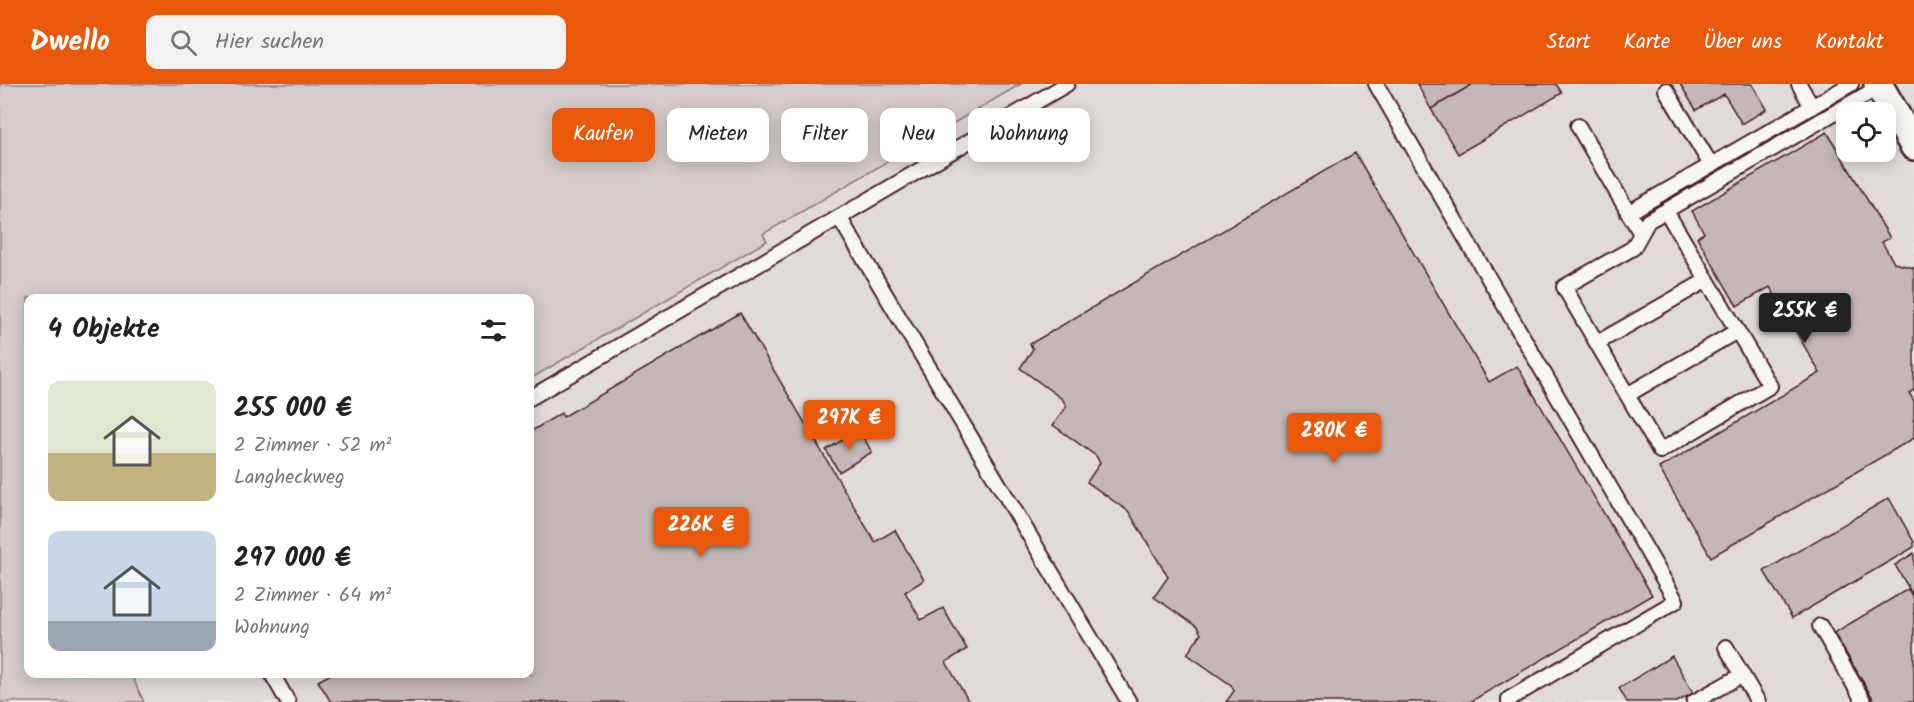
<!DOCTYPE html>
<html lang="de">
<head>
<meta charset="utf-8">
<style>
  body { margin:0; font-family:Kalam,sans-serif; background:#f2f2f2; color:#222; height:100vh; display:flex; flex-direction:column; font-size:22px; white-space:nowrap }
  * { box-sizing:border-box; margin:0 }
  p { font-size:20px; color:#767676 }
  .icon { flex:none; width:33px; height:33px; fill:none; stroke:currentColor; stroke-width:2; stroke-linecap:round; stroke-linejoin:round }
  .map { position:relative; flex:1; overflow:hidden }
  .details { position:absolute; left:24px; top:210px; width:510px; height:384px; display:flex; flex-direction:column; background:#fff; border-radius:12px; box-shadow:0 3px 15px #0003 }
  .details>* { flex:none }
  .banner { position:absolute; left:552px; top:24px; width:570px; height:54px; display:flex; gap:12px }
  .tools { position:absolute; left:1836px; top:18px; display:grid; gap:12px }
  .tools a { display:grid; place-items:center; width:60px; height:60px; border-radius:12px; background:#fff; box-shadow:0 3px 15px #0003; font-size:30px }
  .price { position:absolute; translate:-50% -51px; padding:0 14px; border-radius:6px; background:#ea580c; color:#fff; font-size:20px; line-height:39px; filter:drop-shadow(0 2px 3px #0008) }
  .price::after { content:''; position:absolute; left:50%; top:36px; width:18px; height:14px; margin-left:-9px; background:inherit; clip-path:polygon(0 0,100% 0,50% 100%) }
  .price.current { background:#222; color:#fff }
  ul { padding:0; list-style:none }
  li { display:flex; align-items:center; gap:18px; height:150px; padding:0 24px }
  li span { display:grid; place-items:center; flex:none; width:168px; height:120px; border-radius:12px; color:#555 }
  li>.icon { margin-inline-start:auto }
  span .icon { width:72px; height:72px; fill:#fffc; stroke-width:1 }
  li b { font-size:26px }
  h2 { display:flex; justify-content:space-between; align-items:center; height:72px; padding:0 24px; font-size:26px }
  .tag { padding:0 21px; border-radius:12px; background:#fff; box-shadow:0 3px 15px #0003; font-size:21px; line-height:54px }
  .tag.current { background:#ea580c; color:#fff }
  header { display:flex; align-items:center; gap:36px; box-sizing:border-box; height:84px; padding:0 30px; background:#ea580c; color:#fff }
  header strong { font-size:28px }
  nav { display:flex; gap:33px; margin-inline-start:auto; font-size:21px }
  .search { width:420px; height:54px; background:#f2f2f2; display:flex; align-items:center; gap:15px; box-sizing:border-box; padding:0 21px; border-radius:12px; color:#767676; font-size:22px }
  .map>svg:first-child { display:block }
</style>
</head>
<body>
<header>
<strong>Dwello</strong>
<div class="search"><svg class="icon" aria-label="search" viewBox="0 0 24 24"><circle cx="10" cy="10" r="6"/><path d="M15 15l6 6"/></svg>Hier suchen</div>
<nav><a>Start</a><a>Karte</a><a>Über uns</a><a>Kontakt</a></nav>
</header>
<div class="map">
<svg width="1914" height="618" viewBox="0 0 1914 618">
  <rect width="100%" height="100%" fill="#ece9e6"/>
  <filter id="ink" filterUnits="userSpaceOnUse"><feTurbulence type="fractalNoise" baseFrequency=".0167" numOctaves="2"/><feDisplacementMap in="SourceGraphic" scale="12" xChannelSelector="R" yChannelSelector="G"/><feConvolveMatrix kernelMatrix="1 2 1 2 8 2 1 2 1" color-interpolation-filters="sRGB"/></filter>
  <g filter="url(#ink)">
    <path fill="#e0dad8" fill-rule="evenodd" d="M1021,0H1914V618H144L131,590H530V295L767,157L763,150ZM1846,28H1886V68H1846Z"/>
    <path fill="#d4cbca" stroke="#8f757a" stroke-width="1.5" d="M0,0H1021L763,150L767,157L530,295V214H28V590H131L144,618H0Z"/>
    <path fill="#c4b7b7" stroke="#4a1f2b" stroke-width="1.5" d="M1417,0H1473L1431,25Z
      M1473,0H1556L1562,9L1458,70L1431,25Z
      M1680,0H1752L1767,25L1742,40L1724,10L1696,26Z
      M1827,48L1890,154L1882,158L1894,179L1914,184V306L1909,309L1914,317V354L1711,473L1659,384L1820,289L1770,203L1737,222L1697,153L1704,149L1692,127Z
      M1355,69L1489,298L1517,282L1652,511L1470,618H1226L1234,607L1231,601L1187,570L1201,550L1197,543L1154,513L1168,493L1129,428L1087,398L1100,379L1096,372L1053,341L1067,322L1062,315L1020,284L1033,265L1030,260Z
      M740,229L875,458L895,446L924,496L905,508L921,536L943,524L967,565L946,578L969,618H331L318,597L331,590H530V348L561,329L563,333Z
      M859,346L872,368L839,388L826,366Z
      M1889,414L1914,458V463L1792,534L1764,487Z
      M1914,469V513L1895,481Z
      M1908,505L1914,515V618H1875L1834,549Z
      M1672,572L1693,609L1677,618H1627L1619,604Z"/>
    <g fill="none" stroke-linecap="round" stroke-linejoin="round">
      <g stroke="#4a1f2b" stroke-width="18">
        <path id="lane" d="M1376,0L1676,517L1509,615V618
          M1799,0L1812,23
          M1666,6L1711,81
          M1578,42L1641,150
          M1666,127L1770,302L1660,367L1564,203L1633,164L1648,137L1879,3
          M1628,129L1851,0
          M839,133L1129,618
          M1597,259L1707,196
          M1627,311L1737,247
          M530,314L1067,0
          M1820,542L1864,618
          M1726,563L1758,618
          M272,590L288,618
          M1694,618L1742,591"/>
      </g>
      <g stroke="#4a1f2b" stroke-width="32">
        <path id="street" d="M1878,0L1914,62"/>
      </g>
      <use href="#lane" stroke="#f6f6f2" stroke-width="14"/>
      <use href="#street" stroke="#f6f6f2" stroke-width="27"/>
    </g>
  </g>
</svg>
<div class="tools">
<a><svg class="icon" aria-label="locate" viewBox="0 0 24 24"><circle cx="12" cy="12" r="6"/><path d="M12 2v4M12 18v4M2 12h4M18 12h4"/></svg></a>
</div>
<b class="price current" style="left:1805px;top:260px">255K €</b>
<b class="price" style="left:849px;top:367px">297K €</b>
<b class="price" style="left:1334px;top:380px">280K €</b>
<b class="price" style="left:701px;top:474px">226K €</b>
<div class="banner">
<a class="tag current">Kaufen</a>
<a class="tag">Mieten</a>
<a class="tag">Filter</a>
<a class="tag">Neu</a>
<a class="tag">Wohnung</a>
</div>
<section class="details">
<h2>4 Objekte<svg class="icon" aria-label="filters" viewBox="0 0 24 24"><path d="M4 7h16M4 17h16"/><circle cx="9" cy="7" r="2"/><circle cx="15" cy="17" r="2"/></svg></h2>
<ul>
<li><span style="background:linear-gradient(#dfe7d0 60%,#c2b280 0)"><svg class="icon" aria-label="home" viewBox="0 0 24 24"><path d="M3 11l9-7 9 7M6 9v11h12V9"/></svg></span><div><b>255 000 €</b><p>2 Zimmer · 52 m²</p><p>Langheckweg</p></div></li>
<li><span style="background:linear-gradient(#c9d6e8 75%,#9aa5b1 0)"><svg class="icon" aria-label="home" viewBox="0 0 24 24"><path d="M3 11l9-7 9 7M6 9v11h12V9"/></svg></span><div><b>297 000 €</b><p>2 Zimmer · 64 m²</p><p>Wohnung</p></div></li>
</ul>
</section>
</div>
</body>
</html>
